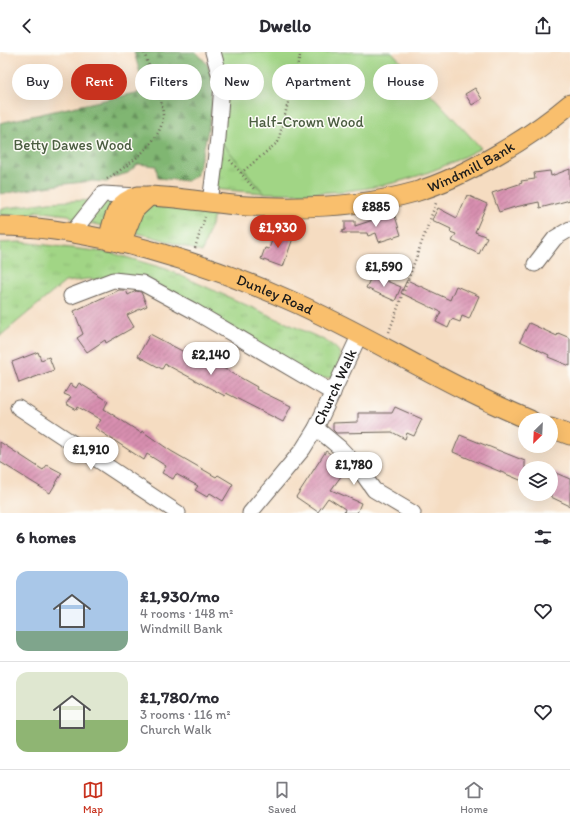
<!DOCTYPE html>
<html lang="en">
<head>
<meta charset="utf-8">
<style>
  body { margin:0; font-family:Itim,sans-serif; background:#f7f7f7; color:#2b2b33; height:100vh; display:flex; flex-direction:column; font-size:15px; white-space:nowrap }
  * { box-sizing:border-box; margin:0 }
  p { font-size:13px; color:#7c7c81 }
  .icon { flex:none; width:22px; height:22px; fill:none; stroke:currentColor; stroke-width:2; stroke-linecap:round; stroke-linejoin:round }
  .map { position:relative; height:461px; overflow:hidden }
  .panel { display:flex; flex-direction:column; background:#fff; flex:1 }
  .panel>* { flex:none }
  .guide { position:absolute; left:12px; top:12px; width:546px; height:36px; display:flex; gap:8px }
  .needle { width:26px; rotate:204deg }
  .tools { position:absolute; left:518px; top:361px; display:grid; gap:8px }
  .tools a { display:grid; place-items:center; width:40px; height:40px; border-radius:50%; background:#fff; box-shadow:0 4px 16px #0002; font-size:20px }
  .price { position:absolute; translate:-50% -34px; padding:0 9px; border-radius:14px; background:#fff; color:#222; font-size:13px; line-height:26px; filter:drop-shadow(0 1px 2px #0008) }
  .price::after { content:''; position:absolute; left:50%; top:24px; width:12px; height:9px; margin-left:-6px; background:inherit; clip-path:polygon(0 0,100% 0,50% 100%) }
  .price.on { background:#c8321e; color:#fff }
  ul { padding:0; list-style:none }
  li { display:flex; align-items:center; gap:12px; height:100px; padding:0 16px }
  li+li { border-top:1px solid #e1e1e2 }
  li span { display:grid; place-items:center; flex:none; width:112px; height:80px; border-radius:12px; color:#555 }
  li>.icon { margin-inline-start:auto }
  span .icon { width:48px; height:48px; fill:#fffc; stroke-width:1 }
  li b { font-size:17px }
  h2 { display:flex; justify-content:space-between; align-items:center; height:48px; padding:0 16px; font-size:17px }
  .pill { padding:0 14px; border-radius:18px; background:#fff; box-shadow:0 4px 16px #0002; font-size:14px; line-height:36px }
  .pill.on { background:#c8321e; color:#fff }
  header { display:flex; justify-content:space-between; align-items:center; height:52px; padding:0 16px; background:#fff; font-size:18px; font-weight:700 }
  .dock { display:flex; justify-content:space-around; align-items:center; height:56px; border-top:1px solid #e1e1e2; background:#fff; font-size:11px; color:#7c7c81 }
  .dock a { display:grid; justify-items:center; gap:2px }
  .dock .on { color:#c8321e }
  .map>svg:first-child { display:block }
</style>
</head>
<body>
<header><svg class="icon" aria-label="back" viewBox="0 0 24 24"><path d="M15 5l-7 7 7 7"/></svg>Dwello<svg class="icon" aria-label="share" viewBox="0 0 24 24"><path d="M12 15V3M7 8l5-5 5 5M5 13v7h14v-7"/></svg></header>
<div class="map">
<svg width="570" height="461" viewBox="0 0 570 461">
  <defs>
    <pattern id="grass-tufts" width="24" height="20" patternUnits="userSpaceOnUse"><rect width="24" height="20" fill="#a1d585"/><path d="M3 7l-1-3M5 7V3M7 7l1-3M15 17l-1-3M17 17v-4M19 17l1-3" fill="none" stroke="#8ab672"/></pattern>
    <pattern id="forest-firs" width="22" height="20" patternUnits="userSpaceOnUse"><rect width="22" height="20" fill="#80b672"/><path d="M5 1l3.5 6h-7zM16 11l3.5 6h-7z" fill="#68935d"/></pattern>
    <pattern id="building-hatch" width="6" height="6" patternUnits="userSpaceOnUse"><rect width="6" height="6" fill="#d88fb0"/><path d="M-1 1l2-2M0 6l6-6M5 7l2-2" fill="none" stroke="#ae748e"/></pattern>
  </defs>
  <rect width="100%" height="100%" fill="#fdfcf7"/>
  <filter id="ink" filterUnits="userSpaceOnUse"><feTurbulence type="fractalNoise" baseFrequency=".025" numOctaves="2"/><feDisplacementMap in="SourceGraphic" scale="8" xChannelSelector="R" yChannelSelector="G"/><feConvolveMatrix kernelMatrix="1 2 1 2 8 2 1 2 1" color-interpolation-filters="sRGB"/></filter>
  <filter id="wash" filterUnits="userSpaceOnUse"><feTurbulence type="fractalNoise" baseFrequency=".012" numOctaves="4" result="noise"/><feDisplacementMap in="SourceGraphic" scale="16" xChannelSelector="R" yChannelSelector="G"/><feGaussianBlur stdDeviation="0.9" result="paint"/><feColorMatrix in="noise" values="0 0 0 0 0 0 0 0 0 0 0 0 0 0 0 0 0 1.4 0 .05"/><feComposite in="paint" operator="in"/></filter>
  <g filter="url(#wash)">
    <rect width="100%" height="100%" fill="#f5dcc1"/>
    <path fill="url(#grass-tufts)" stroke="#5e7850" d="M218,86L264,141L213,137Z
      M95,148L113,149L215,161L202,200L150,184L75,168L69,163L36,159L30,164L0,163V157L49,150Z
      M21,190L112,201L166,217L322,287C344,299 344,303 333,325L311,328L192,258L113,228L88,227L65,230L0,284V191Z"/>
    <path fill="url(#forest-firs)" stroke="#4e6947" d="M134,0H196C200,4 205,9 208,14C221,42 204,95 196,124L187,129L158,126L156,114L138,112L128,121L114,125L107,130L92,129L65,132L0,142V71L145,39Z"/>
    <path fill="#a1d585" stroke="#5e7850" d="M213,0H392L481,96C459,107 438,118 414,125C366,141 314,142 264,141L218,86Z"/>
    <g id="blocks">
      <path fill="url(#building-hatch)" d="M475,36L482,47L472,53L465,42Z
        M570,117V148L540,156L539,150L515,155L499,160L492,141L522,131L521,129L535,127L534,121L550,119L551,124Z
        M467,143L487,152L475,180L487,185L479,202L452,189L456,182L450,180L451,177L432,168L438,156L457,166Z
        M394,161L401,183L379,190L376,181L368,184L367,181H342V179L345,178V169H355V174Z
        M275,179L293,186L283,215L261,207L265,196L269,197Z
        M372,223L401,235L395,249L366,236Z
        M407,228L450,248L456,234L479,244L469,267L462,264L460,270L452,267L448,276L436,270L441,260L401,241Z
        M119,238H126L128,243L136,239L141,240L147,254L127,263L134,275L106,291L105,288L87,300L77,286L83,282L74,259Z
        M529,271L557,284L558,281L570,286V314L548,305L549,303L520,289Z
        M150,282L184,300L186,295L257,335L256,337L291,354L283,370L226,341L225,344L165,312L162,317L138,304Z
        M38,300L41,308L49,305L54,318L19,331L12,310Z
        M79,331L108,349L104,357L141,381L142,379L171,399L216,425L218,423L233,432L223,449L210,441L207,445L195,438L198,434L176,422L173,427L162,421L166,414L147,402L144,408L95,376L101,368L78,355L77,358L66,352L71,345L64,342L70,332L76,336Z
        M395,355L422,367L414,384L407,381L405,387L392,380L336,381L333,378V371L358,370V361H392Z
        M460,383L525,409V430L453,400Z
        M0,390L43,418L47,413L62,421L50,441L0,410Z
        M326,399L338,407L347,416L331,438L361,451L357,461H344L345,457L328,446L318,460L296,445Z
        M551,419L570,427V454L551,445Z"/>
    </g>
  </g>
  <g filter="url(#ink)">
    <use href="#blocks" fill-opacity="0" stroke="#685f56" stroke-width="1"/>
    <g fill="none" stroke-linecap="round" stroke-linejoin="round">
      <g stroke="#685f56" stroke-width="17">
        <g id="minor">
          <path d="M210,151L218,86L222,32L213,0"/>
          <path d="M72,181L103,142L138,144"/>
          <path d="M535,212L555,186L570,177"/>
          <path d="M71,244L113,228L142,231L192,258L333,341"/>
          <path d="M18,355L178,461"/>
          <path d="M316,376L340,396L357,414L374,438L413,461"/>
          <path id="s1" d="M250,461L303,397L316,376L360,282"/>
        </g>
      </g>
      <g stroke="#685f56" stroke-width="21">
        <g id="major">
          <path id="s2" d="M0,174C36,174 70,180 105,187C168,201 230,222 289,248C351,275 408,310 469,340C489,350 509,359 530,368"/>
          <path id="s3" d="M108,188C114,167 114,151 138,144C174,143 211,152 247,154C302,157 362,155 415,140C465,125 530,86 570,52"/>
          <path d="M121,191L134,158L149,144"/>
          <path d="M551,376L570,383"/>
        </g>
      </g>
      <path stroke="#685f56" stroke-width="2.5" stroke-dasharray="1 3" stroke-linecap="butt" d="M230,108L255,138
        M241,121L278,90L301,0
        M107,127C126,115 161,91 163,65C163,44 150,20 144,0
        M195,196L205,165
        M389,280L436,151"/>
      <use href="#minor" stroke="#fff" stroke-width="15"/>
      <use href="#major" stroke="#f9bf6d" stroke-width="19"/>
    </g>
  </g>
  <g text-anchor="middle" stroke-width="3" stroke-linejoin="round" paint-order="stroke">
    <g font-size="15" fill="#4b5d41" stroke="#fdfcf7">
      <text x="306" y="75">Half-Crown Wood</text>
      <text x="73" y="98">Betty Dawes Wood</text>
    </g>
    <g font-size="15" fill="#1c1c1c" stroke="#fdfcf7">
      <text dy="5" stroke="none"><textPath href="#s3" startOffset="397">Windmill Bank</textPath></text>
      <text dy="5" stroke="none"><textPath href="#s2" startOffset="285">Dunley Road</textPath></text>
      <text dy="5" stroke="none"><textPath href="#s1" startOffset="153">Church Walk</textPath></text>
    </g>
  </g>
</svg>
<div class="tools">
<a><svg class="needle" viewBox="-14 -14 28 28"><path d="M0-13l5 13h-10z" fill="#e53935"/><path d="M0 13l5-13h-10z" fill="#7c7c81"/></svg></a>
<a><svg class="icon" aria-label="layers" viewBox="0 0 24 24"><path d="M12 4l9 5-9 5-9-5zM3 14l9 5 9-5"/></svg></a>
</div>
<b class="price" style="left:376px;top:176px">£885</b>
<b class="price on" style="left:278px;top:197px">£1,930</b>
<b class="price" style="left:384px;top:236px">£1,590</b>
<b class="price" style="left:211px;top:324px">£2,140</b>
<b class="price" style="left:91px;top:419px">£1,910</b>
<b class="price" style="left:354px;top:434px">£1,780</b>
<div class="guide">
<a class="pill">Buy</a>
<a class="pill on">Rent</a>
<a class="pill">Filters</a>
<a class="pill">New</a>
<a class="pill">Apartment</a>
<a class="pill">House</a>
</div>
</div>
<section class="panel">
<h2>6 homes<svg class="icon" aria-label="filters" viewBox="0 0 24 24"><path d="M4 7h16M4 17h16"/><circle cx="9" cy="7" r="2"/><circle cx="15" cy="17" r="2"/></svg></h2>
<ul>
<li><span style="background:linear-gradient(#a9c7e8 75%,#7fa58c 0)"><svg class="icon" aria-label="home" viewBox="0 0 24 24"><path d="M3 11l9-7 9 7M6 9v11h12V9"/></svg></span><div><b>£1,930/mo</b><p>4 rooms · 148 m²</p><p>Windmill Bank</p></div><svg class="icon" aria-label="heart" viewBox="0 0 24 24"><path d="M12 20l-8-8c-3-5 5-10 8-4 3-6 11-1 8 4z"/></svg></li>
<li><span style="background:linear-gradient(#dfe7d0 60%,#8fb573 0)"><svg class="icon" aria-label="home" viewBox="0 0 24 24"><path d="M3 11l9-7 9 7M6 9v11h12V9"/></svg></span><div><b>£1,780/mo</b><p>3 rooms · 116 m²</p><p>Church Walk</p></div><svg class="icon" aria-label="heart" viewBox="0 0 24 24"><path d="M12 20l-8-8c-3-5 5-10 8-4 3-6 11-1 8 4z"/></svg></li>
</ul>
</section>
<nav class="dock">
<a class="on"><svg class="icon" aria-label="map" viewBox="0 0 24 24"><path d="M3 6l6-2 6 2 6-2v14l-6 2-6-2-6 2zM9 4v14M15 6v14"/></svg>Map</a>
<a><svg class="icon" aria-label="saved" viewBox="0 0 24 24"><path d="M7 4h10v16l-5-4-5 4z"/></svg>Saved</a>
<a><svg class="icon" aria-label="home" viewBox="0 0 24 24"><path d="M3 11l9-7 9 7M6 9v11h12V9"/></svg>Home</a>
</nav>
</body>
</html>
